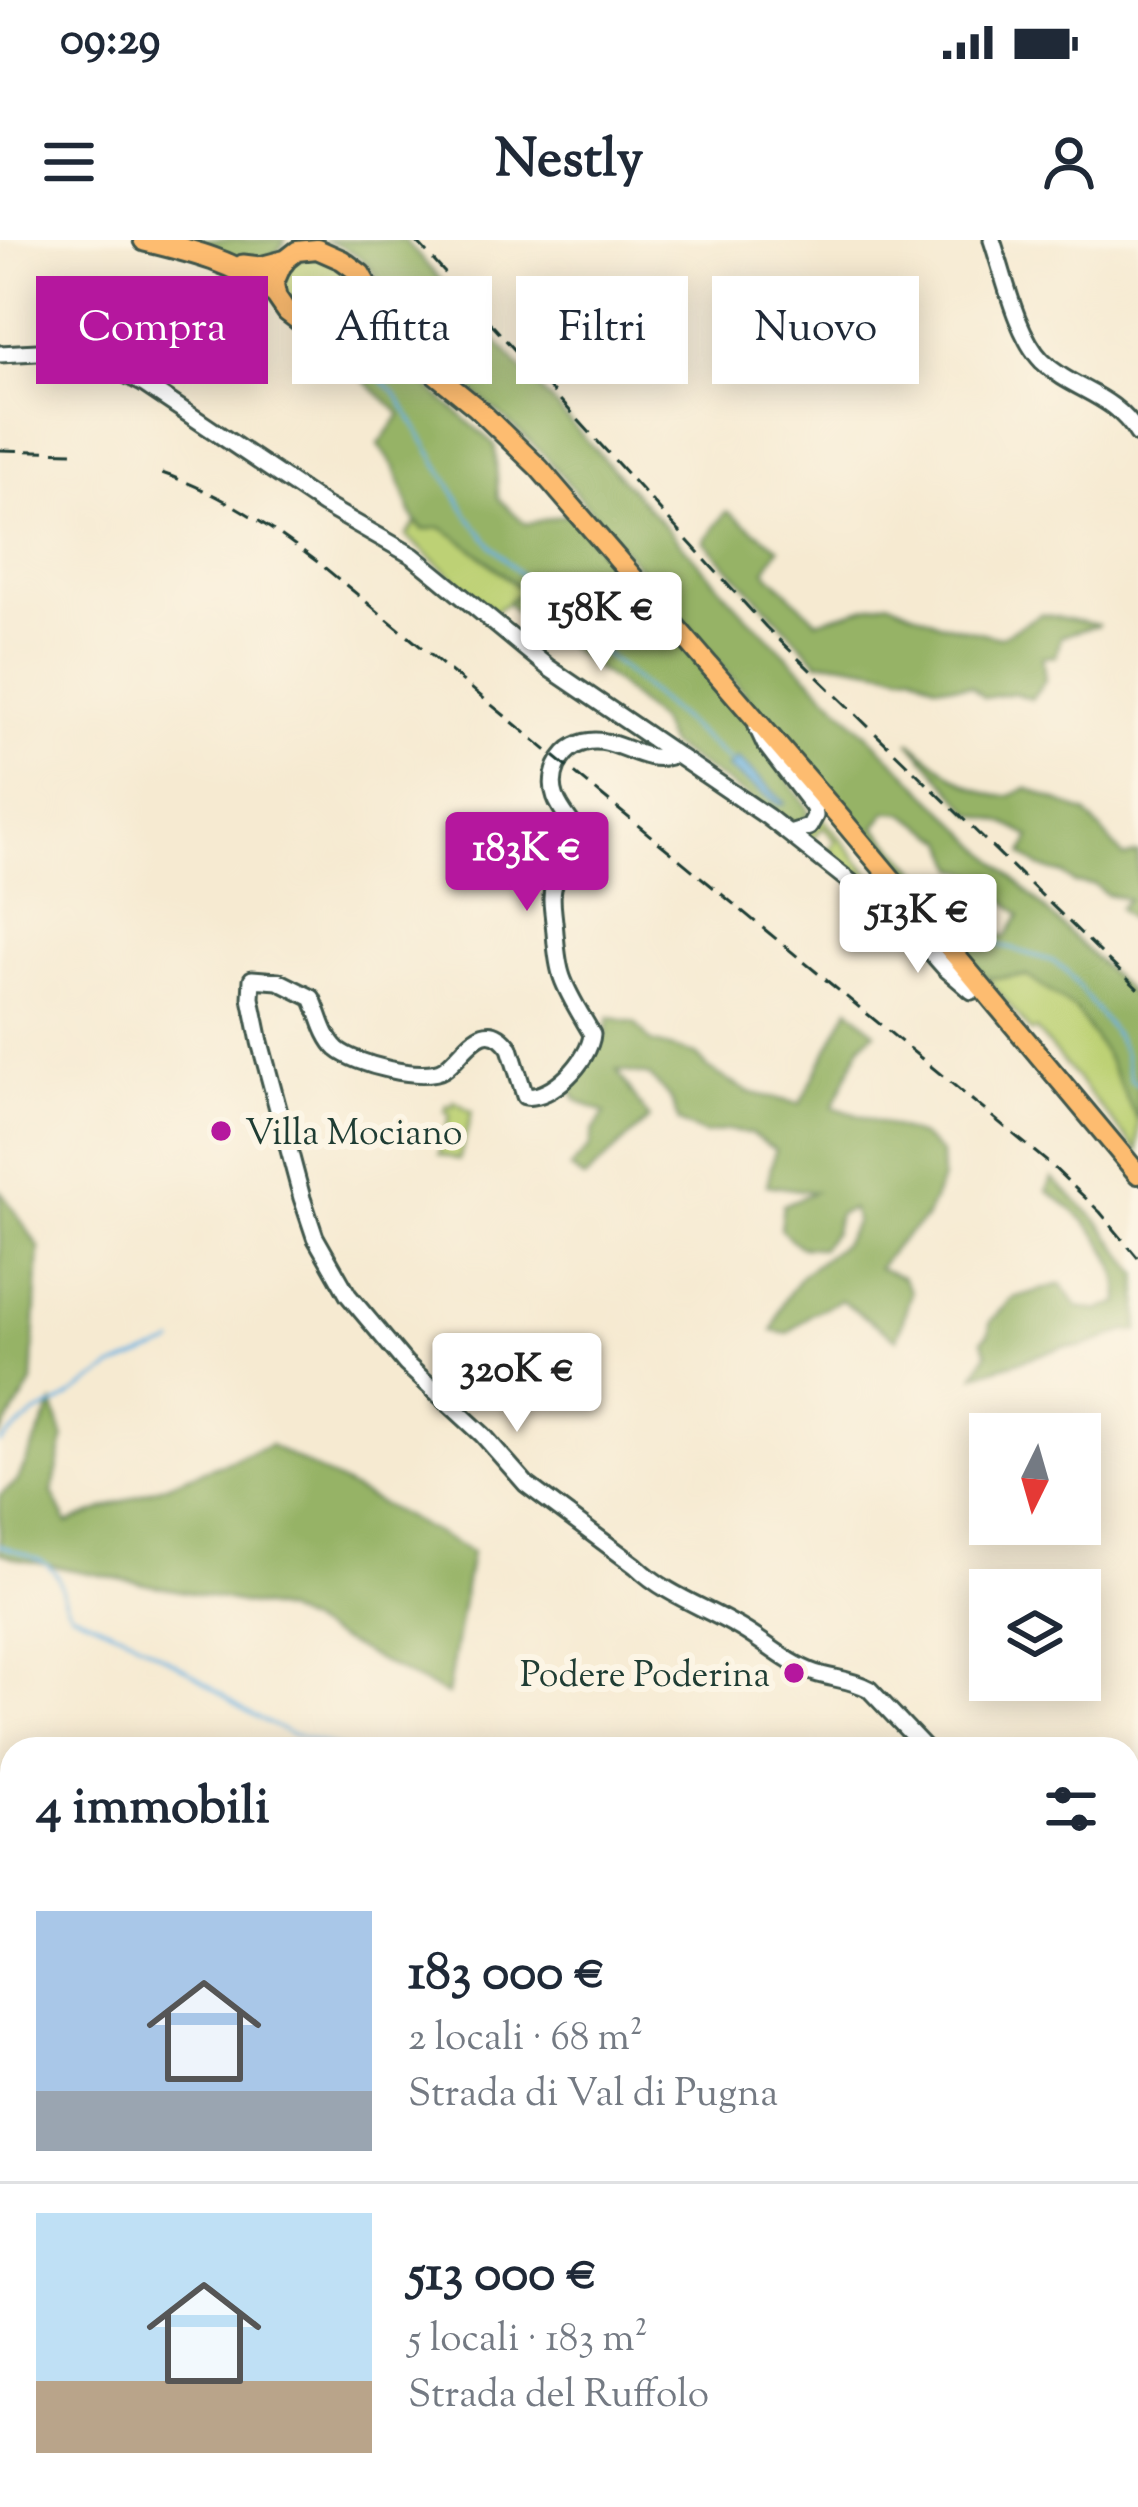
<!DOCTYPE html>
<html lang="it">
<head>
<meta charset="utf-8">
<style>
  body { margin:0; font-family:"Sorts Mill Goudy",serif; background:#f2f2f3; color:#1f2937; height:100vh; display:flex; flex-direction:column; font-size:45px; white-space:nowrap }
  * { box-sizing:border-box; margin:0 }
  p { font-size:39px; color:#747a83 }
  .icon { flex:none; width:66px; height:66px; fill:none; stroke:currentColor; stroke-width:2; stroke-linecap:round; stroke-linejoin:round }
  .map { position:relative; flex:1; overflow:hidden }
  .details { position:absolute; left:0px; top:1497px; width:1140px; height:771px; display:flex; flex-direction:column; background:#fff; border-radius:36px 36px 0 0; box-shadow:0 6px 30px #0003 }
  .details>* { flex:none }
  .banner { position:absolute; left:36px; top:36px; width:1068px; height:108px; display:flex; gap:24px }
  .needle { width:78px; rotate:185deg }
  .fabs { position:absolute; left:969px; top:1173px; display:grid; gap:24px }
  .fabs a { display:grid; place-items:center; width:132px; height:132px; border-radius:0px; background:#fff; box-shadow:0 6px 30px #0003; font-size:60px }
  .price { position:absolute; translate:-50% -102px; padding:0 27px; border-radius:12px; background:#fff; color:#222; font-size:39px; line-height:78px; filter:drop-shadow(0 3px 6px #0008) }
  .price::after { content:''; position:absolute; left:50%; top:72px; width:36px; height:27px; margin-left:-18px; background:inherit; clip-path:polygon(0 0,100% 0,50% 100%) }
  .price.on { background:#b5179e; color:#fff }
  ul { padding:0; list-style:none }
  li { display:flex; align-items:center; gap:36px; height:300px; padding:0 36px }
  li+li { border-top:3px solid #e0e1e3 }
  li span { display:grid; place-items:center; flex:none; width:336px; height:240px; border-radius:0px; color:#555 }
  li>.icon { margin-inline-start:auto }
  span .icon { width:144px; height:144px; fill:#fffc; stroke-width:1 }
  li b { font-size:51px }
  h2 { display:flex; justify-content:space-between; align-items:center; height:144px; padding:0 36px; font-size:51px }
  .pill { padding:0 42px; border-radius:0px; background:#fff; box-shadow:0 6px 30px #0003; font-size:42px; line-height:108px }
  .pill.on { background:#b5179e; color:#fff }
  .status { display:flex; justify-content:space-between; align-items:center; height:84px; padding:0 60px; background:#fff; direction:ltr }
  .status svg { height:33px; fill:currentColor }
  header { display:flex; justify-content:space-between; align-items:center; height:156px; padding:0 36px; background:#fff; font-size:54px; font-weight:800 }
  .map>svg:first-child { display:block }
</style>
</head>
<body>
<div class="status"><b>09:29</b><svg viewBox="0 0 49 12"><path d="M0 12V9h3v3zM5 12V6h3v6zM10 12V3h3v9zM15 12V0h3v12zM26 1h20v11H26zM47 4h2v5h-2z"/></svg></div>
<header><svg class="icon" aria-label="menu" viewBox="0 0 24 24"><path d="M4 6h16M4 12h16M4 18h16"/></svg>Nestly<svg class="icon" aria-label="person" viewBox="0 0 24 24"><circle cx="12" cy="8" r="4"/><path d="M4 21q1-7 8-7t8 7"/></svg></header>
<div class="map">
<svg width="1138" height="2267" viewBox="0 0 1138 2267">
  <rect width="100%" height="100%" fill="#fcf5e5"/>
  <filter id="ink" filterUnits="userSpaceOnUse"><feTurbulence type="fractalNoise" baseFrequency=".00833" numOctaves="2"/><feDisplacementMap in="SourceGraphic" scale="24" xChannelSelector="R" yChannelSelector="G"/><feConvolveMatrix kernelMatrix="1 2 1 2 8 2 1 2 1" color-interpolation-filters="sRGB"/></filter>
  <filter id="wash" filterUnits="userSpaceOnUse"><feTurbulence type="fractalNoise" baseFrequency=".004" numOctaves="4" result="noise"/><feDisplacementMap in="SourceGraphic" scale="48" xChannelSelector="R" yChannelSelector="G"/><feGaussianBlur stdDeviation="2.7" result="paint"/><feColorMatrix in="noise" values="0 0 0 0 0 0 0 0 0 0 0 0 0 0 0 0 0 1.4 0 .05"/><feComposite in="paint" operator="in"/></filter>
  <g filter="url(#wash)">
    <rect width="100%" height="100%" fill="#f6ead1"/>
    <path fill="#bdd175" stroke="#6e8754" stroke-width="3" d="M313,15L345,28L365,54L364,70L350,85L323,87L286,62L282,39L289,23Z
      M416,283L424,290L440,287L462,300L523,352L494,372L406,296Z
      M822,577L883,650L873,649L829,609L836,601L823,587L810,601L803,595Z
      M1027,736L1076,770L1105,814L1138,881V912L1036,790L1031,792L987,738Z
      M454,861L472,872L459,920L439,914L450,874L445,872L447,865L453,866Z"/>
    <path fill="#96b366" stroke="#5a784d" stroke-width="3" d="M182,0H286C265,39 214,10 182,0Z
      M323,0H404L743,372L1138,761V881L1105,814L1076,770L1027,736L986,738L939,683L946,674L1006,697L1020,675L979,636L957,628L947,601L903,573L887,572L875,587L936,649L934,662L924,667L545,216C498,171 451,130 397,94C391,64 379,27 350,11C342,6 332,4 323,0Z
      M353,99L386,110L495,205L498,258L526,284L570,274L751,485L809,570L806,581L797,583L779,577L669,505L659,482L616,443L547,392L525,382L507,362L522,351C497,327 471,305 440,287L424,290L412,276L395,228L379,204L401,174L322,103Z
      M727,271L779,308L765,330L817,381L888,361L939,383L1000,397L1041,374L1099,385L1061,396L1056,416L1042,417L1045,440L1031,459L1014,453L984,458L971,446L936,445L913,432L903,433L838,422H818L704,301Z
      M909,501C933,520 976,560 1009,556C1014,555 1022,550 1027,548L1086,573L1124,617L1138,613V683L1135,684L1119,668L1128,659L1106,654L1095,645L1074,643L1063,634L1039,627L1023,614L1031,597L1002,582L973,574Z
      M849,768L875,792L862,803L833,867L921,896L941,914L942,939L925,979L898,1003L878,1028L902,1037L911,1052L897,1099L841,1060L811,1074L788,1094L773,1091L783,1062L802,1035L843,1004L856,981L852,969L838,974L834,992L821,1008L800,1007L780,989L783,965L814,952L767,945L775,910L751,894L728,890L704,894L679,882L671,860L650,836L617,830L649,879L584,939L570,928L590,907L593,891L605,873L577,860L567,844L605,796L609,777L635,783L651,802L696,814L708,828L748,852L800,864Z
      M1052,938L1098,981L1138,1034V1091H1126L1081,1107H1064L975,1135L987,1113L982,1100L989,1093L990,1082L1013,1058L1061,1044L1078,1067L1098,1071L1120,1062C1121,1012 1087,977 1047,951Z
      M0,950L39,1007L32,1143L0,1195Z
      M53,1164L64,1199L52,1253L67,1283L270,1205L471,1312L447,1455L283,1371L23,1320L0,1313V1255L17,1242Z"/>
    <path fill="#6ab2e1" stroke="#44788a" stroke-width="3" d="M737,518L784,562V564L780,565L727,528Z"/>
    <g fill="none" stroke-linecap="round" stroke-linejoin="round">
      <path stroke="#6ab2e1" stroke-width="3" d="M358,119L397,155L469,277L493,307L563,378L731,522
        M948,682L995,704L1052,721L1066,730L1116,796L1123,810L1131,840L1138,844
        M0,1203L34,1175L61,1162L112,1128L174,1103
        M0,1305C21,1314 53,1318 60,1343C63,1355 63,1362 71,1372L130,1397L190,1432L249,1473L270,1484L289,1493L343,1509
        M0,1860L12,1859
        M122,2267L139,2256"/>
    </g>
  </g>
  <g filter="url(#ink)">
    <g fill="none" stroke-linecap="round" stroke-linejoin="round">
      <g stroke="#3f574c" stroke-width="21">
        <path id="minor" d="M992,0C1004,35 1016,94 1042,121C1073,151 1113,153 1138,194
          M0,114L56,111L75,113L104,123L144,144L324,265L413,316L549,428L768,577L858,648L876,656L903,654
          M757,487L765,504L814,568L815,576L809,587L789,593
          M673,515C640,528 610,487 575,506C567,510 561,518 557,526C540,566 586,585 582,610C580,628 559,630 554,645C550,656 553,670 554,682C556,700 556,720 562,737C569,757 582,776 592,794C590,820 551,861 525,856L510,808C483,771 465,815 444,829C424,842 354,824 337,809C323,796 320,774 312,758L278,741L252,739L251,758L260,802L302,958L315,997L348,1055L406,1124L483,1195L526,1244L636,1326C664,1353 699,1365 733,1384C761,1398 785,1423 815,1433C833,1439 851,1439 869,1449L926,1509
          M856,654L878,672L906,684L945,728L972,751
          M1128,1767L1138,1781
          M644,2256L651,2267
          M1025,2267L1028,2256"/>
      </g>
      <g stroke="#3f574c" stroke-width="24">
        <path id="major" d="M405,112L370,96L352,92L330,94L303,84L287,72L276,56L274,43L283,22L297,11L317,9L342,20L361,34L371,52V68L381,90L476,167L539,228L839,576L1138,934"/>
      </g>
      <g stroke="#3f574c" stroke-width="27">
        <path id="highway" d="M145,0C191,11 237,22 274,52
          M243,26L260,28L283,22"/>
      </g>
      <use href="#minor" stroke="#fff" stroke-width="15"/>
      <use href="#major" stroke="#fdbc70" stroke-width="18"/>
      <use href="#highway" stroke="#fdbc70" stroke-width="21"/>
      <path stroke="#1f3d34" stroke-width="3" stroke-dasharray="18 9" stroke-linecap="butt" d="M415,0L766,387L1138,749
        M0,210L72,212
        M162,233C220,253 270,286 319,323L1051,925L1100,972L1138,1018"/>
    </g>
  </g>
  <g fill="#b5179e" stroke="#fcf5e5" stroke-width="4.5">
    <circle cx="221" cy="891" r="12"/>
    <circle cx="794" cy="1433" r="12"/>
  </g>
  <g text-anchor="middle" stroke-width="12" stroke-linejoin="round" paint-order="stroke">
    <g font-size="36" fill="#1f3d34" stroke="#fcf5e5" text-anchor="start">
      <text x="245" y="904">Villa Mociano</text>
      <text x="770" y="1446" text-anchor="end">Podere Poderina</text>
    </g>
  </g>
</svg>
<div class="fabs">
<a><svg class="needle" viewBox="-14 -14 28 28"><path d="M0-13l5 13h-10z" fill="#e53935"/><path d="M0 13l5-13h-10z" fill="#747a83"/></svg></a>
<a><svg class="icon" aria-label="layers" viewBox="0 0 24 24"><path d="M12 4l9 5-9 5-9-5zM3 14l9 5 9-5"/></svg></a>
</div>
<b class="price" style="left:601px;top:434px">158K €</b>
<b class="price on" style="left:527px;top:674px">183K €</b>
<b class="price" style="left:918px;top:736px">513K €</b>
<b class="price" style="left:517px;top:1195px">320K €</b>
<div class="banner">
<a class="pill on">Compra</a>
<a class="pill">Affitta</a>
<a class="pill">Filtri</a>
<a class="pill">Nuovo</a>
</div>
<section class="details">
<h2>4 immobili<svg class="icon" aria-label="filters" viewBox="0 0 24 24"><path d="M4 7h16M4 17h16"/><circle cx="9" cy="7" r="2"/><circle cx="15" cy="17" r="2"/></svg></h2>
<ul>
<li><span style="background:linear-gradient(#a9c7e8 75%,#9aa5b1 0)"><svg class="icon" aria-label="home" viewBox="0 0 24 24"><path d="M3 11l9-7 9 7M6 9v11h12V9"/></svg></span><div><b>183 000 €</b><p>2 locali · 68 m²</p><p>Strada di Val di Pugna</p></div></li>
<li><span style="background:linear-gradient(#bfe0f5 70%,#b9a48a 0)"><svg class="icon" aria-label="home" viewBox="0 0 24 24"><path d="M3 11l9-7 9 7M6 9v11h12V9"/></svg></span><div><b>513 000 €</b><p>5 locali · 183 m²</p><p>Strada del Ruffolo</p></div></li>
</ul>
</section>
</div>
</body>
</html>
